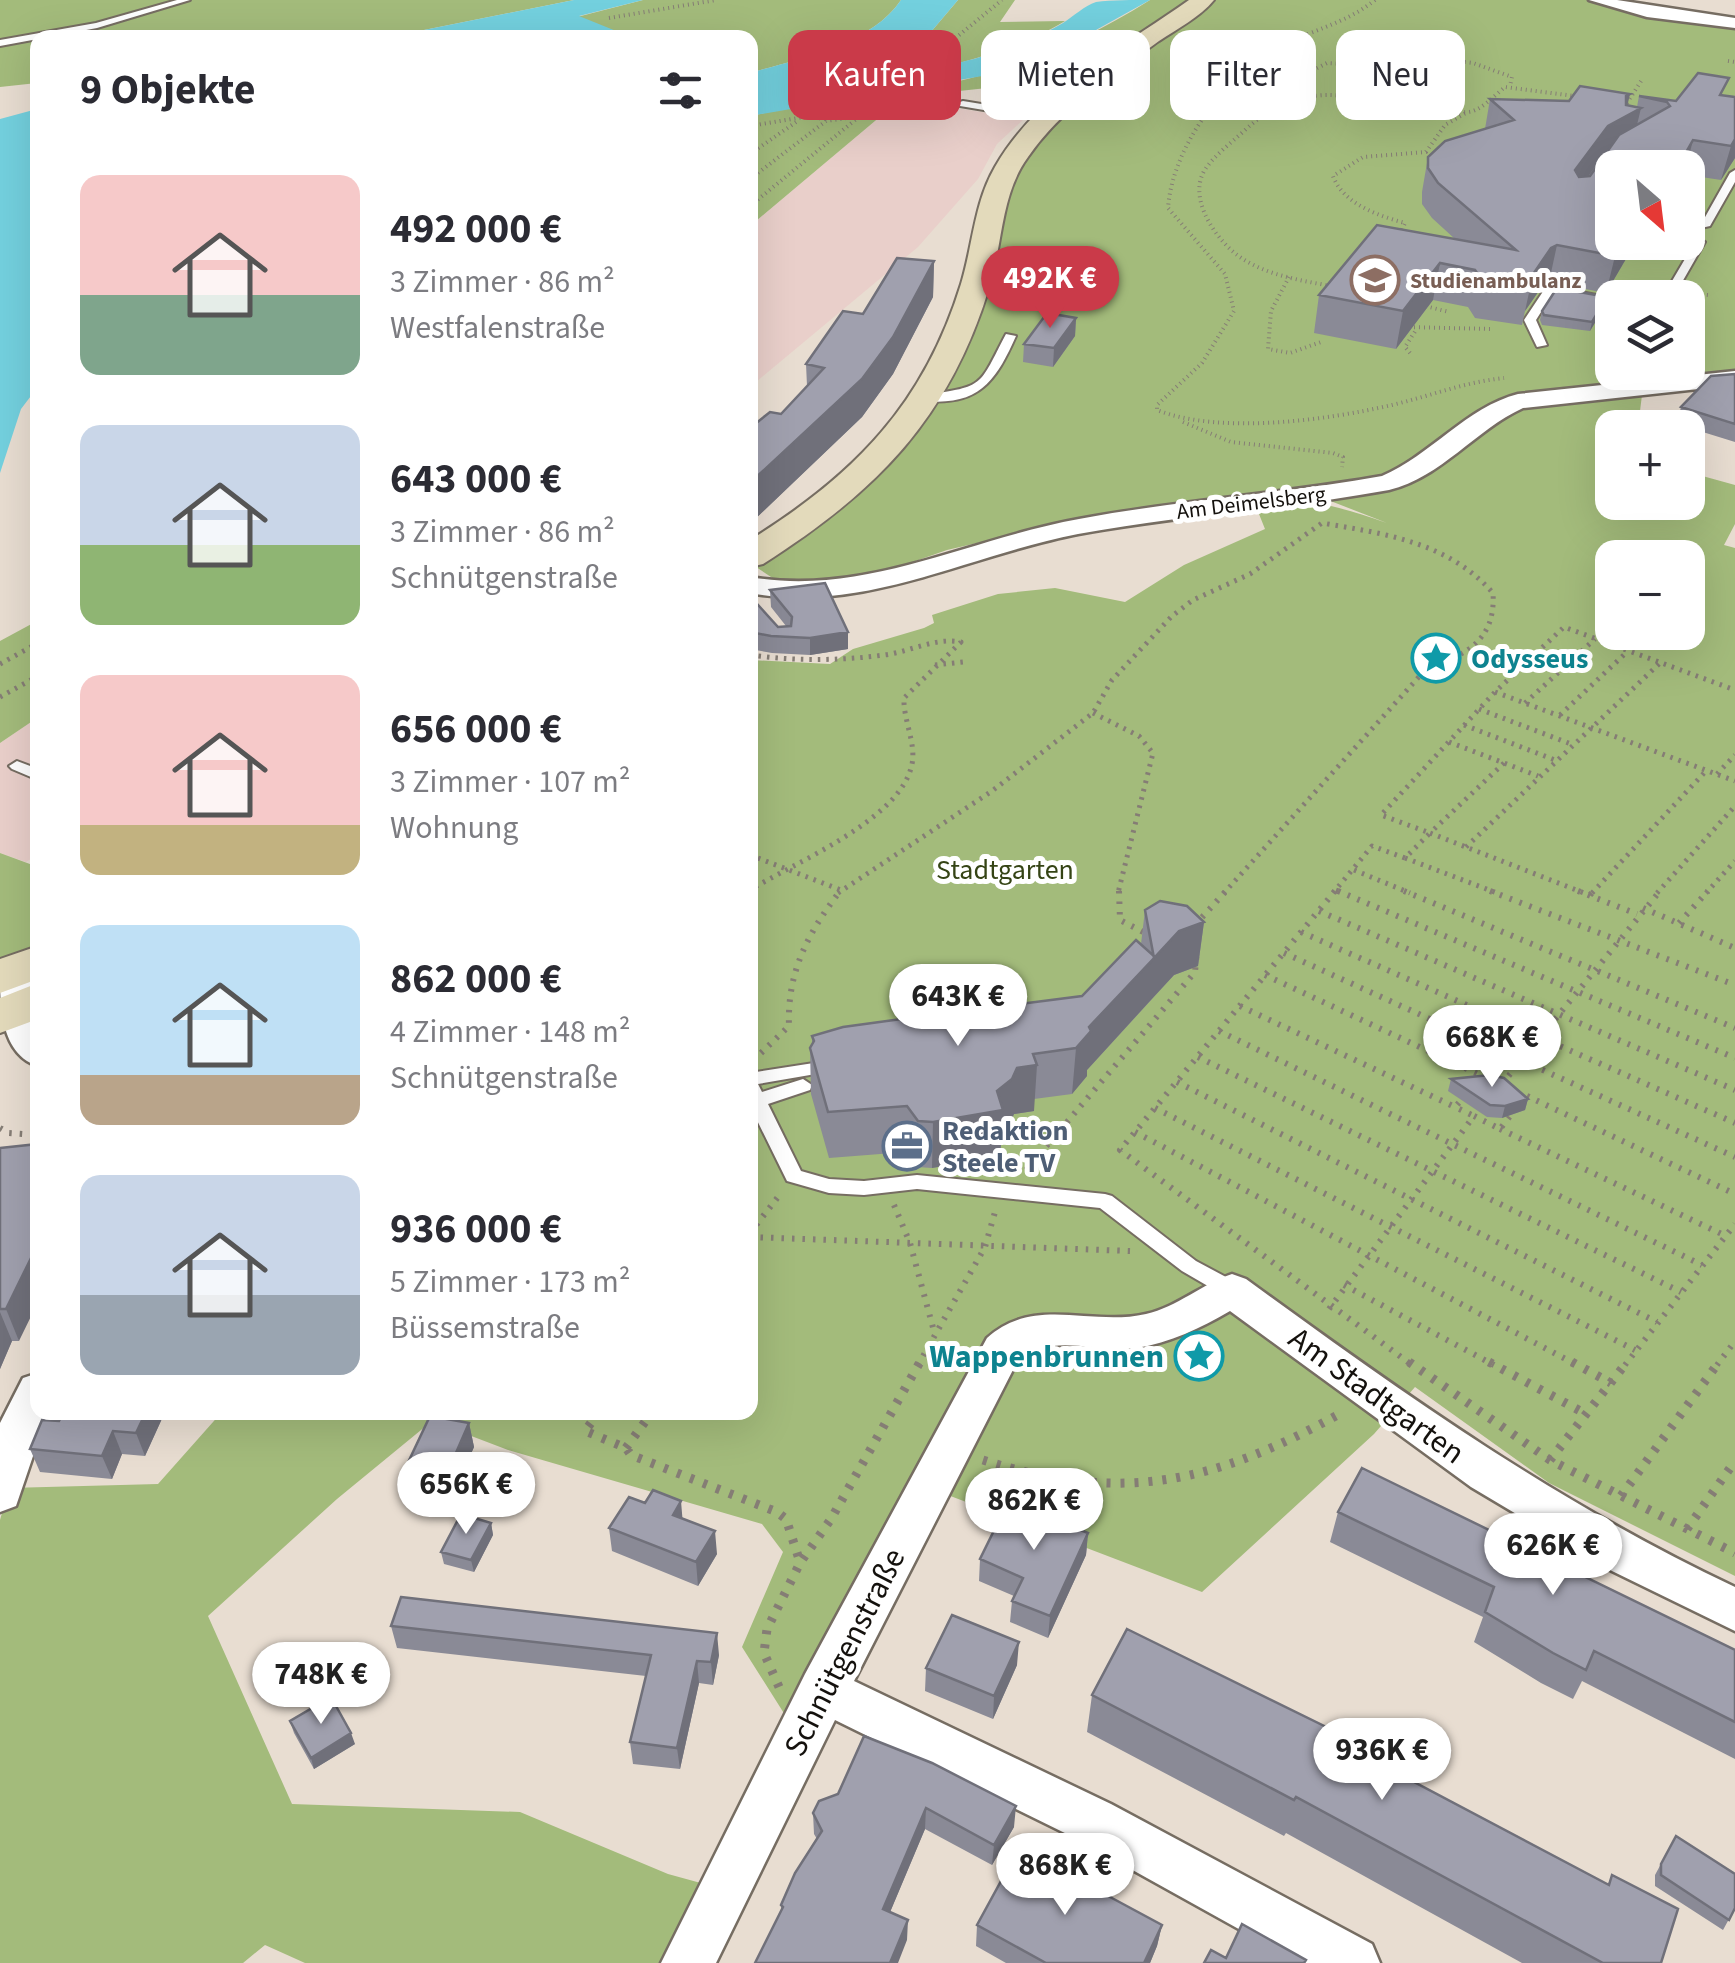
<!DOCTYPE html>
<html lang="de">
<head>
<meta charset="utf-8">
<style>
  body { margin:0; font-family:"Source Sans 3",sans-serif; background:#f2f2f3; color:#2b2b33; height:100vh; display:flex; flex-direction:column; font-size:38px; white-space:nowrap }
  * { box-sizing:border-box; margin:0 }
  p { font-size:32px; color:#7c7c81 }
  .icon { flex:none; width:55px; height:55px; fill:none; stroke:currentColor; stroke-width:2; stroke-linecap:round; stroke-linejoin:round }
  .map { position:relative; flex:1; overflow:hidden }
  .panel { position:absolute; left:30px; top:30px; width:728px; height:1390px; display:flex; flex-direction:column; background:#fff; border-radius:20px; box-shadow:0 10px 40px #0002 }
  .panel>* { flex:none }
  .banner { position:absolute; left:788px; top:30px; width:798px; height:90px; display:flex; gap:20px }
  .needle { width:65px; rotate:152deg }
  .controls { position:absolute; left:1595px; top:150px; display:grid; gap:20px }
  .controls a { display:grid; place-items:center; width:110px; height:110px; border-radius:20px; background:#fff; box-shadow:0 10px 40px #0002; font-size:50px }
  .price { position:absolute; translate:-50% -85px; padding:0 22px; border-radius:35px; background:#fff; color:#222; font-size:32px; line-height:65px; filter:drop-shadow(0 2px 5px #0008) }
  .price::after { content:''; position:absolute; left:50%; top:60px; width:30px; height:22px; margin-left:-15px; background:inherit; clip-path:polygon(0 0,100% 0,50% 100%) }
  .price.selected { background:#ca3a49; color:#fff }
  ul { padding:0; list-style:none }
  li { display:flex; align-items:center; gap:30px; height:250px; padding:0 50px }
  li span { display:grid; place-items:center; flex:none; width:280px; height:200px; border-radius:20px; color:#555 }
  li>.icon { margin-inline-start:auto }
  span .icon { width:120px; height:120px; fill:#fffc; stroke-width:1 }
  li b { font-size:42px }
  h2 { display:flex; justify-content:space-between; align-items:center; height:120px; padding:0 50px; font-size:42px }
  .pill { padding:0 35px; border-radius:20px; background:#fff; box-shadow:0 10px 40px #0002; font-size:35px; line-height:90px }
  .pill.selected { background:#ca3a49; color:#fff }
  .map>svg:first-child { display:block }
</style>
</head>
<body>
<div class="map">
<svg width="1735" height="1963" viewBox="0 0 1735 1963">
  <rect width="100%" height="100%" fill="#e8ddd1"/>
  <path fill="#e9cfca" d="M957,93L944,106L1024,119L997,144L978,179L918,247L750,387V226L894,105Z
    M37,718V855L26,862L0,853V743Z"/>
  <path fill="#a3bb7b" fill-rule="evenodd" d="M0,0H574L389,37L38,38L37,83L0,87Z
    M643,0H901C871,45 798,59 750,73V38L631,37L577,17Z
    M958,0H1015L1000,22L1065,21C1036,40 942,74 908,70C901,69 893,64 886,61L930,33Z
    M1150,0H1198L1099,76L959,91L938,86C1019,68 1080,44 1150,0Z
    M1207,0H1593L1735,24V376L1540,394L1409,468L1369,481L1025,532L947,550L833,590L786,587L750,563V557L897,442L990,228L1039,127ZM1612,168H1688V242H1612ZM1612,298H1688V372H1612Z
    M920,89L922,94L894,105L750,226V116L851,96Z
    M1643,387L1638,427L1612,428V502H1688V472L1735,485V524L1724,545L1735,548V1576L1549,1483L1415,1387L1374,1434L1202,1592L932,1489L1007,1336L792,1726L742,1647L783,1552L762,1524L508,1450L432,1421L337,1499L208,1616L292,1804L520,1812L668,1874L708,1885L659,1963H305L265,1945L243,1963H0V1520L9,1488L158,1484L221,1413L750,1412V660L830,664L853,649L924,628L934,623L932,615L998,594L1055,588L1125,602L1184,565L1265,529L1255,504C1307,497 1338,506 1387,523L1328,500L1384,490L1424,476L1511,411L1535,403ZM1612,558H1688V632H1612Z
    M37,621V718L0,743V641Z
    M0,853L38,867L37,958L0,975Z"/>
  <path fill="#73d0de" d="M574,0H643L579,16L631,37H389Z
    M901,0H958L930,33L887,61C925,83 1026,45 1063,23C1074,16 1084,6 1096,2C1111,0 1134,0 1150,0L1051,55L994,74L750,116V73C798,59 871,45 901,0Z
    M37,109V388L21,409L0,473V119Z"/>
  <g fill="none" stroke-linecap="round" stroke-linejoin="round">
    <g stroke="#766d62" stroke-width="4">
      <path id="lane" d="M177,0H190L97,28L0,46V40L96,23Z
        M963,101L1049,115L1054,118L1049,121L960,106V102Z
        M1735,170V182L1710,226L1701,228L1700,226L1730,173Z
        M1700,239L1705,242L1673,298H1662L1695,242Z
        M1550,286L1612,298V304L1553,293L1536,320L1547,345L1537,347L1524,320L1546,287Z
        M1006,334L1016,336C996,381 979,406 925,401V395C986,386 978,387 1006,334Z
        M17,761L38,769V780L12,769L9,766Z
        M833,1060L842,1066L839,1070L758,1084L762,1092L803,1079L812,1085L810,1090L768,1104L801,1171L829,1179L864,1181L917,1175L1105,1194L1112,1196L1196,1261L1239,1284L1242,1290L1239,1296L1232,1298L1225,1296L1182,1271L1100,1208L917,1189L864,1195L829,1193L787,1181L750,1106V1073Z"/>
    </g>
    <g stroke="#766d62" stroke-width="5">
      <path id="street" d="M1589,0H1617L1735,18V28L1647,17Z
        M1735,371V385L1523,408C1475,430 1442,477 1389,490C1286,509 1181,515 1078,534C968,555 864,614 750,593V577C864,597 968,539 1079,519C1179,500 1282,494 1382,476C1431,455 1467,407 1518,394Z
        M16,960L38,968V993L28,991C25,1009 33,1016 38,1031C40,1041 38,1056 38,1066C0,1054 0,1005 0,969L4,963Z
        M1232,1274L1246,1279C1405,1395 1557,1503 1735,1587V1631L1612,1571L1471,1487L1230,1311C1201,1328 1170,1343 1136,1348C1095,1354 1051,1331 1017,1362L854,1681L1111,1804L1372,1944L1380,1963H1300L1075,1838L835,1720L716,1963H661L805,1674L987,1338C1035,1295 1090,1327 1146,1314C1177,1307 1202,1284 1232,1274Z
        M38,1373V1412H48L16,1506L0,1512V1423L23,1378Z"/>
    </g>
    <g stroke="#766d62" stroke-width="4">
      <path id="secondary" d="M1189,0H1214C1200,17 1177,29 1159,41C1112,75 1061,109 1028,157C1000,195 1003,245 989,288C949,419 876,492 763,564L750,567V540C855,475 924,404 961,284C973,245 974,203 995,167C1037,93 1121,48 1189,0Z
        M38,946V979L0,993V959Z
        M38,983V1019L0,1033V998Z"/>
    </g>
    <path stroke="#857d75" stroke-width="4" stroke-dasharray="1 4" stroke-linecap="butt" d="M1375,0C1348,22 1316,29 1285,44C1228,74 1173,143 1168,208L1225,274L1234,311L1202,363L1157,405V410C1220,435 1327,420 1392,405C1430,396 1465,382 1504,378
      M609,18L716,0
      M1280,49L1312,69
      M1728,61L1735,62
      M992,87L1049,79
      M1299,98L1290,89V82L1327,63L1373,65L1423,57L1473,63L1512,77L1510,86
      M1627,103L1643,78
      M750,126L804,117L828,119
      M750,154L799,120
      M750,179L826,121L888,112L950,93
      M750,206L1002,0
      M1400,234L1405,223C1379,216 1343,204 1333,176L1363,157L1426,152L1445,125L1466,113
      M1289,277L1271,311L1268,349L1290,353L1321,342
      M1336,287C1300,280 1258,275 1230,249C1210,230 1188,194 1206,168C1216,154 1231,143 1244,131C1319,60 1383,117 1468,112C1481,111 1495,95 1505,87L1582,97
      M1692,293L1708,295
      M1421,305L1449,312
      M1404,327L1492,329
      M1410,353L1405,347L1416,330
      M1183,422L1231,442L1333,453L1343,457L1342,467"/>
    <path stroke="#857d75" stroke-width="5" stroke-dasharray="2.5 6" stroke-linecap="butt" d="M750,655C795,661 839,661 884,655C909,652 936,637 961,642L904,698C903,721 918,746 911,768C897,821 794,863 750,890
      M0,664L38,643
      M935,665L963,662
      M1495,692L1735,781
      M0,697L38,676
      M1525,703L1595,639
      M1479,709L1571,744
      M1093,713L1139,736L1153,753L1118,893
      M1560,715L1628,651
      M1464,725L1555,760
      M1449,742L1538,776
      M1504,763L1430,833L1584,893
      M1717,774L1735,755
      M1466,847L1660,663
      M750,855L841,890
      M1405,858L1497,893
      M1354,870L1410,893
      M1336,890L1344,893
      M838,893L992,791L1093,713L1112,680L1172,616L1193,600L1250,574L1322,523C1386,534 1448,542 1493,593C1496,640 1466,655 1426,669L1224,893
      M1333,893L1372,846L1405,858L1430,833L1381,815L1495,692L1564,627L1735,690
      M1592,893L1705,772
      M1657,893L1735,806
      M1706,893L1735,861"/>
    <path stroke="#857d75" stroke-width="6" stroke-dasharray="2.5 8" stroke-linecap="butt" d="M1119,891L1120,920L1147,934
      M1335,891L1120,1150L1412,1365
      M1338,891L1735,1058
      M1404,891L1735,1028
      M1490,891L1735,985
      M1578,891L1637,914
      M1590,895L1594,891
      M1643,908L1735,948
      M1319,911L1735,1090
      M1679,923L1708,891
      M1195,925L1226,891
      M1301,932L1735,1123
      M1284,953L1735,1157
      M1265,975L1482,1076
      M1240,1006L1455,1107
      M1219,1031L1702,1265
      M761,1053L789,1026C787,972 808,933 840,891
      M1198,1057L1681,1292
      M1177,1082L1657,1322
      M1502,1084L1660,891
      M1466,1095L1455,1107L1474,1116
      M1527,1096L1735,1194
      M1155,1108L1635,1350
      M0,1128L9,1133L38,1135
      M1500,1129L1726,1236
      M1135,1132L1577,1365
      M1026,1170L1195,972L1197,951
      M894,1205L910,1243L935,1335
      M750,1233L781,1193
      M750,1237L1130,1251
      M1344,1285L1494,1365
      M1329,1309L1474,1116L1500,1129L1514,1111
      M918,1365L985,1247L995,1212
      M1625,1365L1735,1224
      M1717,1365L1735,1341"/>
    <path stroke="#857d75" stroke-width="9" stroke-dasharray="4 10" stroke-linecap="butt" d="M1409,1362L1550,1460L1735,1553
      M1489,1362L1586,1414
      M1572,1362L1611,1383
      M599,1412L585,1431L626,1448L631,1455L777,1512L786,1519L800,1562
      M626,1448L652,1412
      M983,1460C1124,1505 1216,1482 1343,1412
      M1550,1460L1627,1362
      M1621,1496L1719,1362
      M1687,1529L1735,1461
      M779,1687L764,1653L767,1629L800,1563L831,1519L920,1362"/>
    <use href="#lane" fill="#fff" fill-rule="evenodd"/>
    <use href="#street" fill="#fff" fill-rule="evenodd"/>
    <use href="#secondary" fill="#e3dabb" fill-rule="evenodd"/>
  </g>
  <path fill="#8a8a96" d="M1725,95L1735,97V158L1721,180L1688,175V168H1612V242H1645L1638,254L1630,252L1606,293L1549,282L1543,285L1525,311L1522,325L1475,318L1468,307L1433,300L1396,349L1314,333L1319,295L1455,239L1432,218L1422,204V192L1428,157L1485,129L1490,99L1628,105L1637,107L1639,96L1676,101Z
    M934,261L933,297L893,374L862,417L751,523L750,522V428L781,414L807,386L806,364L863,314Z
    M1607,297L1605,306L1590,331L1542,325L1540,320L1542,311Z
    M1076,318L1075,336L1053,367L1023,362L1024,344Z
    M1735,374V442L1677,424L1681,407Z
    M770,590L848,632V649L810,655L772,653L750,649V596L778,627L786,626L771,607Z
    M1145,910L1204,922L1198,966L1174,975L1087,1070V1076L1072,1094L1034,1099V1111L1014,1114L1009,1125L1002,1130L1000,1156L932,1168L917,1167L906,1152L829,1158L811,1094L810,1048L812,1044V1036L997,1007L1082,996L1141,944Z
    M1451,1079L1528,1099L1525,1110L1502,1118L1487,1117L1448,1091Z
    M0,1148L19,1341H12L0,1369Z
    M165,1412L145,1456L122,1454L112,1479L40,1472L30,1449L59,1421Z
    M469,1423L474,1447L450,1501L410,1495L404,1471Z
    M1042,1508V1515L1088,1533L1086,1555L1048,1638L1010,1622L1012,1601L1014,1596L979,1581L980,1559Z
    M1338,1512L1735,1650V1759L1582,1681L1573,1699L1541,1683L1474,1642L1483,1617L1330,1542Z
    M683,1518L717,1554L698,1586L612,1551L609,1528Z
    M491,1523L493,1535L474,1572L444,1564L441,1552Z
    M391,1626L719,1655L713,1685L699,1683L680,1769L633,1764L630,1742L646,1676L397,1648Z
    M1017,1665L993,1719L925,1691L926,1668Z
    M1092,1695L1364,1756L1608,1884L1612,1875L1661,1963H1522L1286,1833L1284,1836L1087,1732Z
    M290,1721L355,1744L314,1769L294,1733Z
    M864,1736L1014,1827L992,1865L925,1829L890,1912L907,1940L781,1911V1905L817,1839L814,1834L813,1813L838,1794Z
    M1676,1836L1735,1908L1723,1930L1655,1886V1875Z
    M977,1925H1162L1157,1946L1150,1963H1006L976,1946Z"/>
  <path fill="#70707a" d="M1630,94L1625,116L1641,108L1633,142L1600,160L1567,205L1575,170L1626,96Z
    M1735,139V158L1721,180L1731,146Z
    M1693,140L1686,168H1677Z
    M1623,242H1633L1630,252L1606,293L1615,256Z
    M1557,245L1549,282L1543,285L1525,311L1530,288L1529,280L1551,248Z
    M934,261L933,297L893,374L862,417L751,523L750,483Z
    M1440,263L1433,300L1396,349L1403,311Z
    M1607,297L1605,306L1590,331L1592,322Z
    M1076,318L1075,336L1053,367L1054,348Z
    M848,632V649L810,655V638Z
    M1204,922L1198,966L1174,975L1149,1002L1154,958L1179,931Z
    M1155,957L1149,1002L1087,1070V1076L1072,1094L1076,1048L1089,1027Z
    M1037,1065L1034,1111L1014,1114L1009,1125L1002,1130L1000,1156L932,1168L933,1122L1017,1068Z
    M1528,1099L1525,1110L1502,1118L1505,1106Z
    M38,1235V1302L19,1341L6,1309Z
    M0,1312L12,1341L0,1369Z
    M146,1412H165L145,1456L136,1433Z
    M469,1423L474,1447L450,1501L445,1478Z
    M113,1431L122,1454L112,1479L102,1456Z
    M681,1501L683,1525L673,1515Z
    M491,1523L493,1535L474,1572L471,1560Z
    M715,1531L717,1554L698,1586L696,1562Z
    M1088,1533L1086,1555L1048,1638L1050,1616Z
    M717,1633L719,1655L713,1685L711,1662Z
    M1019,1642L1017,1665L993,1719L994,1696Z
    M697,1661L699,1683L680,1769L677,1748Z
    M351,1733L355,1744L314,1769L311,1758Z
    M1016,1806L1014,1827L992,1865L994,1845Z
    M926,1808L925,1829L883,1929V1909Z
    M908,1920L907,1940L898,1963H890Z
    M1162,1925L1157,1946L1150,1963H1144Z"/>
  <path fill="#a0a0ae" stroke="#70707a" stroke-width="2.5" d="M1698,73L1729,78L1720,95L1735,97V139L1731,146L1693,140L1677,168H1612V242H1623L1615,256L1557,245L1551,248L1529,280L1530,288L1482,280L1475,270L1440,263L1403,311L1319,295L1377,225L1516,250L1438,183L1428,168V157L1445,141L1514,120L1490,99L1569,101L1580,86L1630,94L1626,96V105L1641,108L1608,126L1575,170L1579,177L1590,176L1619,135L1670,106L1667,102L1639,96L1676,101Z
    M897,258L934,261L893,337L862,379L750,483V428L770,412L781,414L824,368L806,364L843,311L863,314Z
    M1557,288L1607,297L1592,322L1544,315L1542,311Z
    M1047,313L1076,318L1054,348L1024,344Z
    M1735,374V424L1681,407L1711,376Z
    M825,583L848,632L810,638L771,636L750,632V596L778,627L791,626L792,617L770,590Z
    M1160,901L1187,906L1204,922L1179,931L1154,958L1145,910Z
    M1136,940L1155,957L1089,1027L1091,1031L1076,1048L1033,1054L1037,1065L1017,1068L1012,1079L997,1091L1003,1110L933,1122L918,1121L907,1106L828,1112L810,1048L814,1041L812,1036L843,1027L938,1014L949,999L963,995L977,997L997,1007L1082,996Z
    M1490,1075L1504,1078L1528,1099L1505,1106L1490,1105L1451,1079Z
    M38,1144V1235L34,1252L6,1309H0V1148Z
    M64,1412H146L136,1433L113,1431L102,1456L30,1449L42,1420L59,1421Z
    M430,1416L469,1423L445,1478L404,1471Z
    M1362,1468L1735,1650V1722L1594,1651L1586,1670L1553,1653L1485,1612L1494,1587L1338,1512Z
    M653,1490L681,1501L673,1515L715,1531L696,1562L609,1528L629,1497L645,1503Z
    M1011,1496L1042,1508L1039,1514L1088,1533L1050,1616L1012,1601L1023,1578L980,1559Z
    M461,1514L491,1523L471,1560L441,1552Z
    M401,1597L717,1633L711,1662L697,1661L677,1748L630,1742L651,1655L391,1626Z
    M952,1615L1019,1642L994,1696L926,1668Z
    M1127,1629L1367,1747L1363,1755L1609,1885L1612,1875L1678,1909L1661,1963H1603L1296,1797L1294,1800L1092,1695Z
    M331,1697L351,1733L311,1758L290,1721Z
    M864,1736L932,1763L1016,1806L994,1845L926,1808L883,1909L908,1920L890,1963H755L783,1907L781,1905L795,1873L822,1831L813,1813L819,1801L838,1794Z
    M1676,1836L1735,1874V1908L1729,1920L1661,1875V1864Z
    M1019,1848L1162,1925L1144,1963H1046L977,1925Z
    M1242,1924L1306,1960L1304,1963H1204L1211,1950L1226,1958Z"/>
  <defs>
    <g id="university-ring" transform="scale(2.5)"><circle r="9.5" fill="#fff" stroke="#8d6e63" stroke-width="1.5"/><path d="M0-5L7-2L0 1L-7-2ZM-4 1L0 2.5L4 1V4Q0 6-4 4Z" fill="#8d6e63"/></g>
    <g id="sight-ring" transform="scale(2.5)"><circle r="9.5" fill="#fff" stroke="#0f9aa8" stroke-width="1.5"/><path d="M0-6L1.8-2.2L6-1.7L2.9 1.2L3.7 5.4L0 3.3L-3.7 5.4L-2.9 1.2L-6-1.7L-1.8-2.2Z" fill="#0f9aa8"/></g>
    <g id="office-ring" transform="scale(2.5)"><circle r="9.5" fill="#fff" stroke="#5c6f8a" stroke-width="1.5"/><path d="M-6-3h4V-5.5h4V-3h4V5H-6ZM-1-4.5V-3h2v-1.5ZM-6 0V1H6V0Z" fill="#5c6f8a"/></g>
  </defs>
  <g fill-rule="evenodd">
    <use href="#university-ring" x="1375" y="280"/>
    <use href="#sight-ring" x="1436" y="658"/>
    <use href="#office-ring" x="907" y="1146"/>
    <use href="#sight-ring" x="1199" y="1356"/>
  </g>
  <g text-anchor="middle" stroke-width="10" stroke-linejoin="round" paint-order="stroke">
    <g font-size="22" font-weight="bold" fill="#785e54" stroke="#fff" text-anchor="start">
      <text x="1410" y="288">Studienambulanz</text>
    </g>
    <g font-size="22" fill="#14110d" stroke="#fff">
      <text transform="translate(1251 502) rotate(-7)" y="8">Am Deimelsberg</text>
    </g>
    <g font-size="28" font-weight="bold" fill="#0d838f" stroke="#fff" text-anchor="start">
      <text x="1471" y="668">Odysseus</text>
    </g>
    <g font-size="28" fill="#354415" stroke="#fff">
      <text x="1005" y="879">Stadtgarten</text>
    </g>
    <g font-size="28" font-weight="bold" fill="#4e5e75" stroke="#fff" text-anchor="start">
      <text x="942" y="1140">Redaktion<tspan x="942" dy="32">Steele TV</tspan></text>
    </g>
    <g font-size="32" font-weight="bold" fill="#0d838f" stroke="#fff" text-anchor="end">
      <text x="1164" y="1367">Wappenbrunnen</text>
    </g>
    <g font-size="32" fill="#14110d" stroke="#fff">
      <text transform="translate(1377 1395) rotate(36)" y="11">Am Stadtgarten</text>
      <text transform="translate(844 1652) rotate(-63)" y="11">Schnütgenstraße</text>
    </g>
  </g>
</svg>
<div class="controls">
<a><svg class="needle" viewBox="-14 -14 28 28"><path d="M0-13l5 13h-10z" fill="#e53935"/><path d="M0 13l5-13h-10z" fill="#7c7c81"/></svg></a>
<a><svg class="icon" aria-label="layers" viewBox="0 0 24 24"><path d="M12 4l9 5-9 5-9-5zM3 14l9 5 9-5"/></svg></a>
<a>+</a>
<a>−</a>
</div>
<b class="price selected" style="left:1050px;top:331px">492K €</b>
<b class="price" style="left:958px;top:1049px">643K €</b>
<b class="price" style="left:1492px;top:1090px">668K €</b>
<b class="price" style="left:466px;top:1537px">656K €</b>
<b class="price" style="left:1034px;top:1553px">862K €</b>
<b class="price" style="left:1553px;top:1598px">626K €</b>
<b class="price" style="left:321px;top:1727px">748K €</b>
<b class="price" style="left:1382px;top:1803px">936K €</b>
<b class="price" style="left:1065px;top:1918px">868K €</b>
<div class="banner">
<a class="pill selected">Kaufen</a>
<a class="pill">Mieten</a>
<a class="pill">Filter</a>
<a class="pill">Neu</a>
</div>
<section class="panel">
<h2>9 Objekte<svg class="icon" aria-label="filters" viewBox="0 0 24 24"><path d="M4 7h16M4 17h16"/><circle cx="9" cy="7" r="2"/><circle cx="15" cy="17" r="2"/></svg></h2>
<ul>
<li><span style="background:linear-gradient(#f6c9c9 60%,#7fa58c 0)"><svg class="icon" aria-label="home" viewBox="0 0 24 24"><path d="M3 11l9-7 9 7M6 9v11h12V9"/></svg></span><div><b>492 000 €</b><p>3 Zimmer · 86 m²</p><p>Westfalenstraße</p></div></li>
<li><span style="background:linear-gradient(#c9d6e8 60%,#8fb573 0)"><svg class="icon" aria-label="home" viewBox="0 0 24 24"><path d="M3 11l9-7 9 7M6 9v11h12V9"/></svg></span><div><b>643 000 €</b><p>3 Zimmer · 86 m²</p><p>Schnütgenstraße</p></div></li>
<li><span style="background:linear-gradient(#f6c9c9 75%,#c2b280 0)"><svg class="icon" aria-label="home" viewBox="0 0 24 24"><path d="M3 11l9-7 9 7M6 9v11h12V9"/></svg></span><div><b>656 000 €</b><p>3 Zimmer · 107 m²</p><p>Wohnung</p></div></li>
<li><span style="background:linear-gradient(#bfe0f5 75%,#b9a48a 0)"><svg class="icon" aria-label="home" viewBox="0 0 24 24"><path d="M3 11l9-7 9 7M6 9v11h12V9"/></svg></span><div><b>862 000 €</b><p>4 Zimmer · 148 m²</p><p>Schnütgenstraße</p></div></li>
<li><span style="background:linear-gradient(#c9d6e8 60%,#9aa5b1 0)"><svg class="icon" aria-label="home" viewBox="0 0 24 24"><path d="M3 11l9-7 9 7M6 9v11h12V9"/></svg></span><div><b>936 000 €</b><p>5 Zimmer · 173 m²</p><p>Büssemstraße</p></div></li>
</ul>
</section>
</div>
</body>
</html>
